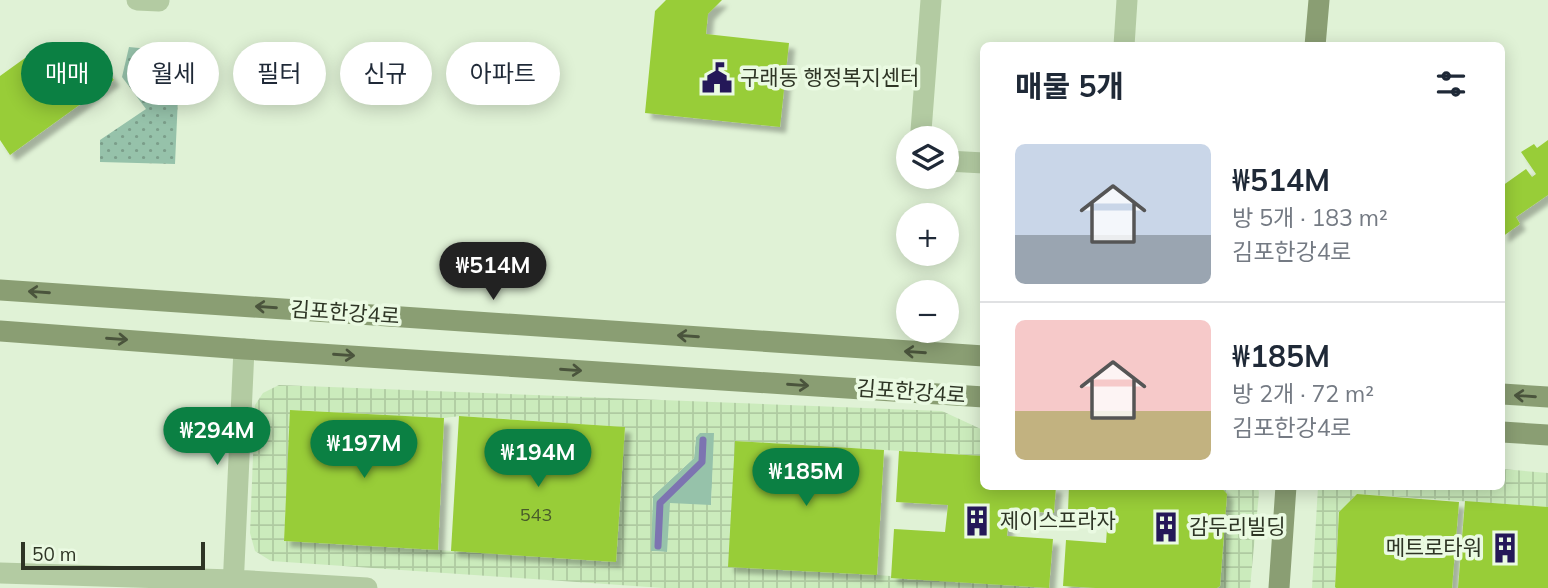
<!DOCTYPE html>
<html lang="ko">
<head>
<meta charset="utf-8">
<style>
  body { margin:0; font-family:Mulish,"Noto Sans KR",sans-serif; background:#f6f6f7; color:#1f2937; height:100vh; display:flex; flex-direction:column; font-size:26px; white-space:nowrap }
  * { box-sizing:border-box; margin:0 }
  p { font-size:23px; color:#747a83 }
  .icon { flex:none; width:38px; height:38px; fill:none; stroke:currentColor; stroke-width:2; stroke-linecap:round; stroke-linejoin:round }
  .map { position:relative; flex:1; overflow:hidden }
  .side { position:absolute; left:980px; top:42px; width:525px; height:448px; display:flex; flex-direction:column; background:#fff; border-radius:10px; box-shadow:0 4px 18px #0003 }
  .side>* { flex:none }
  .guide { position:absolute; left:21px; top:42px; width:665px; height:63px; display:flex; gap:14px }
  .fabs { position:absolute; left:896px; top:126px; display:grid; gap:14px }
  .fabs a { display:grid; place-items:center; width:63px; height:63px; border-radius:50%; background:#fff; box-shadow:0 4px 18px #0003; font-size:35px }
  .scale { position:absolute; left:21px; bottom:18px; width:184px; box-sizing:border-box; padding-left:7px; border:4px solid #2e3525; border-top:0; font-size:19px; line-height:24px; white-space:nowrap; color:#2e3525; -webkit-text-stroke:5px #eafae2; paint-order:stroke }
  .price { position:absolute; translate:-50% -60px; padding:0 16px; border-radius:24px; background:#0b8043; color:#fff; font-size:23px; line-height:46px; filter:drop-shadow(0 2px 4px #0008) }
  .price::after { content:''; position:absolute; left:50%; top:42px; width:21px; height:16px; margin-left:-10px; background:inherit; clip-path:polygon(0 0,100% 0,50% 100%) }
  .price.active { background:#222; color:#fff }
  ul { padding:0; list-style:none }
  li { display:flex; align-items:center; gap:21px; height:175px; padding:0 35px }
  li+li { border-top:2px solid #e0e1e3 }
  li span { display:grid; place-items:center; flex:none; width:196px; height:140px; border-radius:10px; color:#555 }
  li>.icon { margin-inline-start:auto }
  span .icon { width:84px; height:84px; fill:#fffc; stroke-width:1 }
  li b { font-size:30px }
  h2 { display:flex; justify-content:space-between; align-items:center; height:84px; padding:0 35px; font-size:30px }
  .pill { padding:0 24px; border-radius:32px; background:#fff; box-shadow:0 4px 18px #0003; font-size:24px; line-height:63px }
  .pill.active { background:#0b8043; color:#fff }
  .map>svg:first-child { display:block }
</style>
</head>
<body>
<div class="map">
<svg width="1548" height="588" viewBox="0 0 1548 588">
  <defs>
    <pattern id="grass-dots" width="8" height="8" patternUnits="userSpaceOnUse" patternTransform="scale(1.75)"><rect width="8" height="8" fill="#96c2aa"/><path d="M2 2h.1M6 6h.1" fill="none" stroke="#7b9e8a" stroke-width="1.8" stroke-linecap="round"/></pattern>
    <pattern id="plaza-grid" width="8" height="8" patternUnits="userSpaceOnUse" patternTransform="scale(1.75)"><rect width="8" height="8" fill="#cbebbc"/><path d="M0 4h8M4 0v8" fill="none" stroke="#afcaa1"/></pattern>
    <filter id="shadow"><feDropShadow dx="6" dy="6" stdDeviation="2" flood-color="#0004"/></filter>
  </defs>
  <rect width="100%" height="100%" fill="#e0f2d6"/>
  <path fill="url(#grass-dots)" d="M129,47L180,52L175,164L100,162V140L146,109L122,77Z"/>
  <path fill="#96c2aa" d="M700,432L715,433L711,505L667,552L650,551L653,496L694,458L696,437Z"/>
  <path fill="url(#plaza-grid)" fill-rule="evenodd" d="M279,385L942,411L983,430V456L736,441L729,567L877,575L1044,588H663L271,561L255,551L250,533L255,405L263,393ZM291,410L444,418L460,416L625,427L616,562L438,550L284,541ZM700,433H714L711,505L670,503L667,552L651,551L653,496L694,458L696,437Z
    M1502,469L1548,473V507L1357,494L1339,512L1335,586L1336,588H1312L1318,487L1502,486Z
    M1220,487H1258L1259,493L1250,588H1217L1220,586L1227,494Z"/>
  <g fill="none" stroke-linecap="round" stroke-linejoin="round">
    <path stroke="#7d74b1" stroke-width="7" d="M658,546L660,503L702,462L703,440"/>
  </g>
  <path fill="#98cd39" filter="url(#shadow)" d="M666,0H722L708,14L706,34L789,43L780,127L645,113L655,11Z
    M93,51L114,80L10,155L0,140V76L25,58L45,85Z
    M1548,140V195L1516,217L1520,224L1502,237V186L1526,169L1532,177L1536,174L1521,152L1534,144L1537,148Z
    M290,410L444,418L438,550L284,541Z
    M459,416L625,427L616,562L451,551Z
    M735,441L884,450L877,575L728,567Z
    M899,451L984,456V486H1056L1054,513L1009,510L1007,536L1053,539L1049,588L891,578L894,529L945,532L948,505L896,502Z
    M1069,486H1220L1227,494L1220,586L1217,588H1096L1063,586L1066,540L1106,543L1108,514L1068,511Z
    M1357,494L1459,502L1452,588H1336L1335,587L1339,512Z
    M1465,501L1548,507V588H1458Z"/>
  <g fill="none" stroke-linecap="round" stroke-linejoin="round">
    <path stroke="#b3cba2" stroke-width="21" d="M137,0L159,1V0
      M1124,46L1127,0
      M923,138L921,131L931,0
      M947,161L984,163
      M0,573L233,580L367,588
      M233,588L244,349"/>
    <path stroke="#8a9e73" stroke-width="21" d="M1315,46L1319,0
      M0,290L984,356
      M0,331L244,349L984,397
      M1502,394L1548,397
      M1502,432L1548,435
      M1279,588L1286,486"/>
  </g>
  <defs><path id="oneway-shaft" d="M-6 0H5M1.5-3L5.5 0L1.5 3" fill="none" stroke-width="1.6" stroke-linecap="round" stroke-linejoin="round" transform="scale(1.75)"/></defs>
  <g stroke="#4a543c">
    <use href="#oneway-shaft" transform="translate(39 292) rotate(-176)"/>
    <use href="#oneway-shaft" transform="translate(266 307) rotate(-176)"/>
    <use href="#oneway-shaft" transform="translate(688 336) rotate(-176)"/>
    <use href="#oneway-shaft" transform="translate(117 339) rotate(4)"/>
    <use href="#oneway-shaft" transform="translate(915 352) rotate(-176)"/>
    <use href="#oneway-shaft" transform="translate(344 355) rotate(4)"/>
    <use href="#oneway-shaft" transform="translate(571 370) rotate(4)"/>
    <use href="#oneway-shaft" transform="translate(798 385) rotate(4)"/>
    <use href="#oneway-shaft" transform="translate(1525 396) rotate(-176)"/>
  </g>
  <defs>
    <g id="civic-bare" transform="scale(2.415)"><path d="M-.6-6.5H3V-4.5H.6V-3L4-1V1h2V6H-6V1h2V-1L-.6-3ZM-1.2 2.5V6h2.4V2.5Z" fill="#241858" stroke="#eafae2" stroke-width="2.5" paint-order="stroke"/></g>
    <g id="building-bare" transform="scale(2.415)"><path d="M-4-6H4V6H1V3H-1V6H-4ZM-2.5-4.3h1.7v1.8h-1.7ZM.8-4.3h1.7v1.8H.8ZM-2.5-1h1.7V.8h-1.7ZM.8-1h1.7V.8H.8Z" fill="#241858" stroke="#eafae2" stroke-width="2.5" paint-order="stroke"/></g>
  </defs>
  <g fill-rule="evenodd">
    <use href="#civic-bare" x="717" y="78"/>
    <use href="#building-bare" x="977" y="521"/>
    <use href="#building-bare" x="1166" y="527"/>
    <use href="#building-bare" x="1505" y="548"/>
  </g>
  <g text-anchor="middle" stroke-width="7" stroke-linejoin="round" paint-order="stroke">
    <g font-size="18" fill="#485b2a">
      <text x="536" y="521">543</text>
    </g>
    <g font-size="21" fill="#2e3525" stroke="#eafae2" text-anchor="start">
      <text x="740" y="85">구래동 행정복지센터</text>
      <text x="1000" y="528">제이스프라자</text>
      <text x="1189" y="534">감두리빌딩</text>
      <text x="1482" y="555" text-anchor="end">메트로타워</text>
    </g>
    <g font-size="21" fill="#2e3525" stroke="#eafae2">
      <text transform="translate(345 313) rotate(4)" y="7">김포한강4로</text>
      <text transform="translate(911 392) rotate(4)" y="7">김포한강4로</text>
    </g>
  </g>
</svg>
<div class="fabs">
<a><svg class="icon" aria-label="layers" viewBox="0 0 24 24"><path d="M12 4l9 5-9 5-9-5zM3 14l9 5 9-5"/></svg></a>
<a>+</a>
<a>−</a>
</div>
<div class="scale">50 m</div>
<b class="price active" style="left:493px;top:302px">₩514M</b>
<b class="price" style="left:217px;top:467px">₩294M</b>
<b class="price" style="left:364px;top:480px">₩197M</b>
<b class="price" style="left:538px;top:489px">₩194M</b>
<b class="price" style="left:806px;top:508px">₩185M</b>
<div class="guide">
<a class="pill active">매매</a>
<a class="pill">월세</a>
<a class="pill">필터</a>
<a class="pill">신규</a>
<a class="pill">아파트</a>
</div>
<section class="side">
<h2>매물 5개<svg class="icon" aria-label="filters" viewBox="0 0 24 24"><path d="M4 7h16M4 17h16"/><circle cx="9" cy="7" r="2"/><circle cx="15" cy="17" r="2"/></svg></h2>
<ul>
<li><span style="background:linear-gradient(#c9d6e8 65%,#9aa5b1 0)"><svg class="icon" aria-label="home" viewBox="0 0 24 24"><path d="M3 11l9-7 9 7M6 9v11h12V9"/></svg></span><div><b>₩514M</b><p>방 5개 · 183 m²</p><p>김포한강4로</p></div></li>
<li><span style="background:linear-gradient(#f6c9c9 65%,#c2b280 0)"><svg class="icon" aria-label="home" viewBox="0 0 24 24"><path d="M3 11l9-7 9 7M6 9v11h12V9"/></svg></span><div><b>₩185M</b><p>방 2개 · 72 m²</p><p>김포한강4로</p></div></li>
</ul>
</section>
</div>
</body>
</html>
